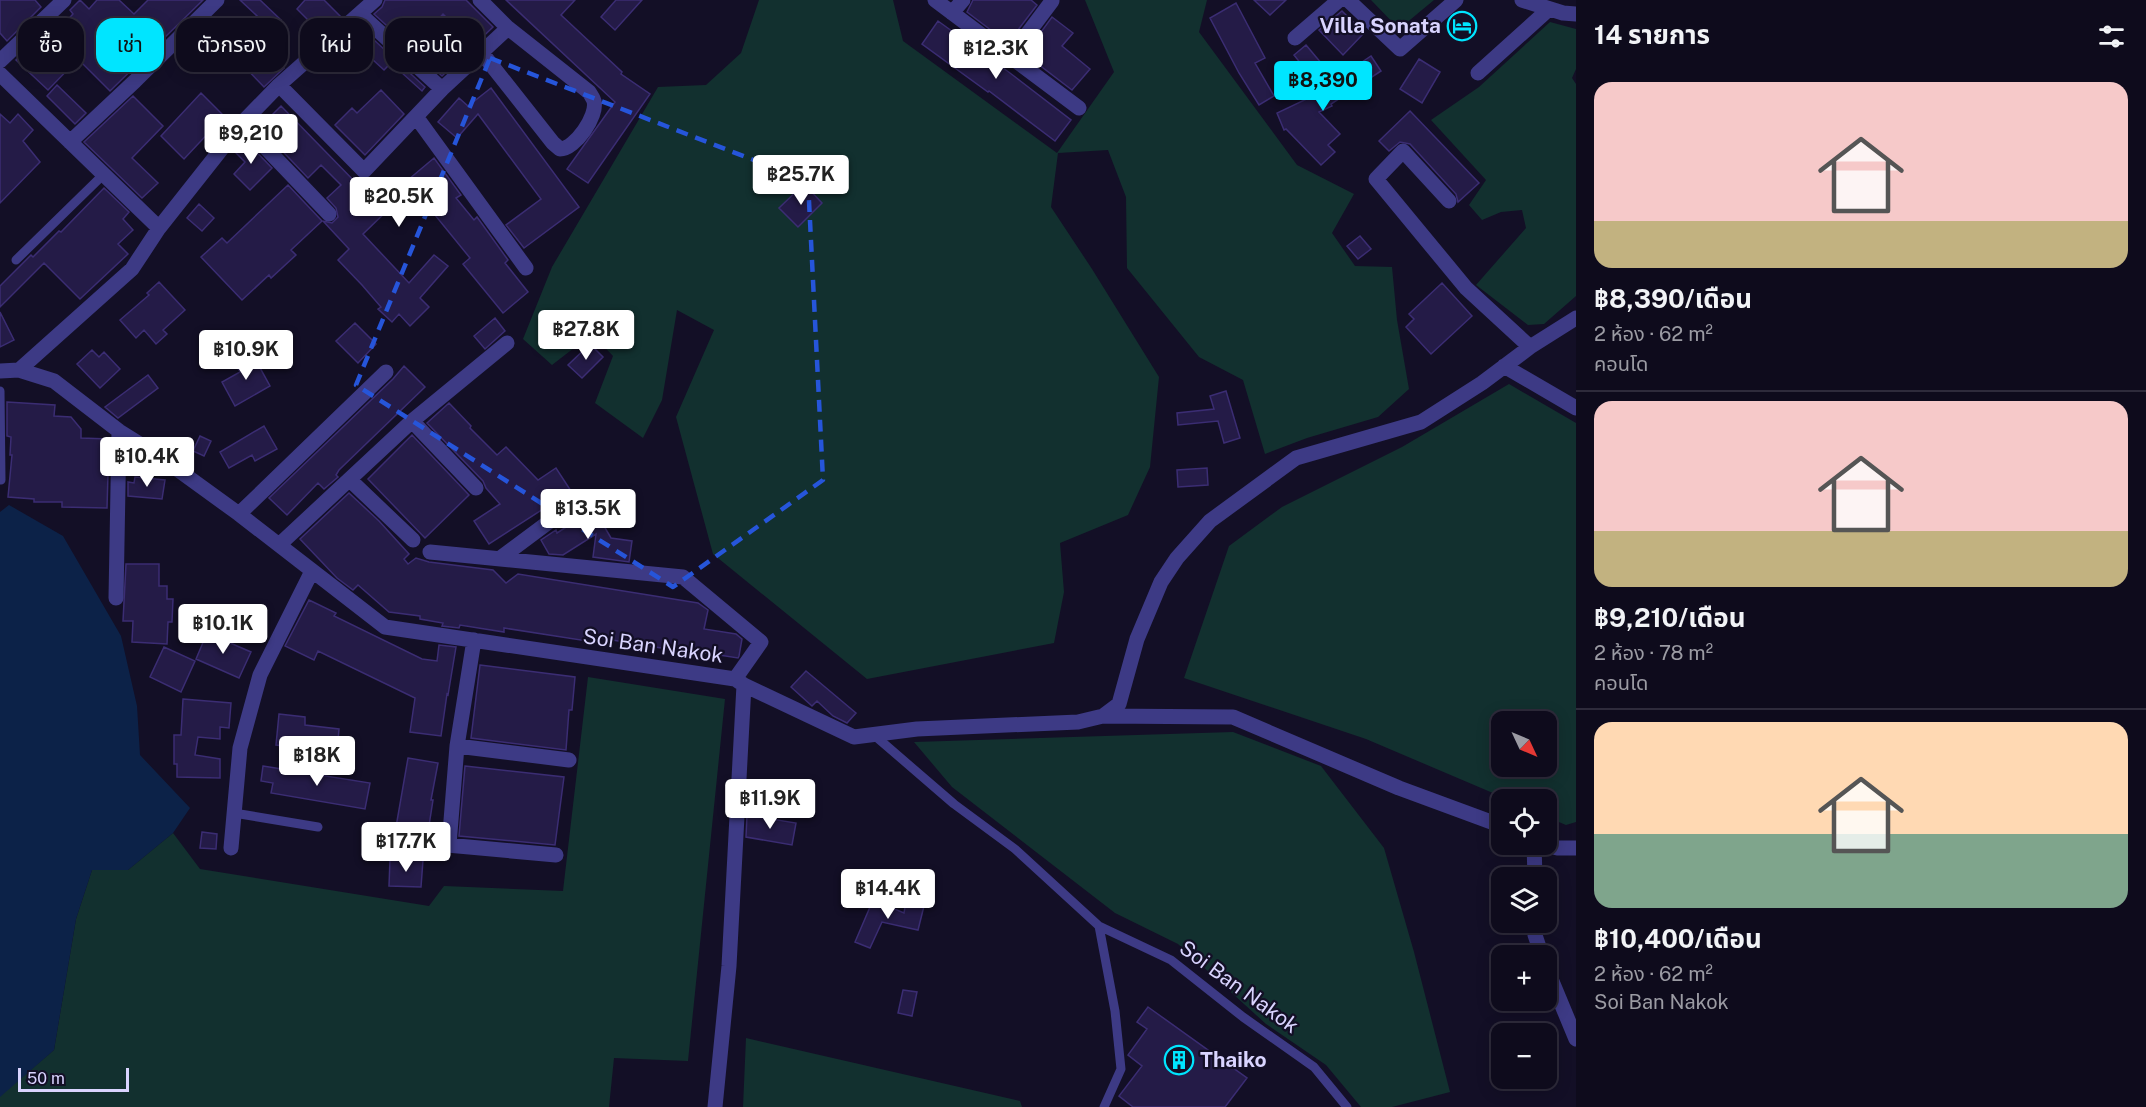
<!DOCTYPE html>
<html lang="th">
<head>
<meta charset="utf-8">
<style>
  body { margin:0; font-family:"Public Sans","Noto Sans Thai",sans-serif; background:#171425; color:#f1f3f6; height:100vh; display:flex; flex-direction:column; font-size:22px; white-space:nowrap }
  * { box-sizing:border-box; margin:0 }
  p { font-size:20px; color:#9b9ba3 }
  .icon { flex:none; width:33px; height:33px; fill:none; stroke:currentColor; stroke-width:2; stroke-linecap:round; stroke-linejoin:round }
  .map { position:relative; flex:1; overflow:hidden }
  .side { display:flex; flex-direction:column; background:#0e0b1c; width:570px }
  .side>* { flex:none }
  .top-card { position:absolute; left:18px; top:18px; width:570px; height:54px; display:flex; gap:12px }
  .needle { width:39px; rotate:134deg }
  .buttons { position:absolute; left:1491px; top:711px; display:grid; gap:12px }
  .buttons a { display:grid; place-items:center; width:66px; height:66px; border-radius:12px; background:#0e0b1c; box-shadow:0 3px 15px #0003,0 0 0 2px #2e2b3b; font-size:30px }
  .scale { position:absolute; left:18px; bottom:15px; width:111px; box-sizing:border-box; padding-left:6px; border:3px solid #d9d4ff; border-top:0; font-size:16px; line-height:21px; white-space:nowrap; color:#d9d4ff; -webkit-text-stroke:4px #130f26; paint-order:stroke }
  .price { position:absolute; translate:-50% -51px; padding:0 14px; border-radius:6px; background:#fff; color:#222; font-size:20px; line-height:39px; filter:drop-shadow(0 2px 3px #0008) }
  .price::after { content:''; position:absolute; left:50%; top:36px; width:18px; height:14px; margin-left:-9px; background:inherit; clip-path:polygon(0 0,100% 0,50% 100%) }
  .price.current { background:#00e5ff; color:#111 }
  ul { padding:0; list-style:none }
  li { display:grid; align-content:center; gap:12px; height:318px; padding:0 18px }
  li+li { border-top:2px solid #2e2b3b }
  li span { display:grid; place-items:center; height:186px; border-radius:18px; color:#555 }
  li>.icon { margin-inline-start:auto }
  span .icon { width:108px; height:108px; fill:#fffc; stroke-width:1 }
  li b { font-size:26px }
  h2 { display:flex; justify-content:space-between; align-items:center; height:72px; padding:0 18px; font-size:26px }
  .pill { padding:0 21px; border-radius:18px; background:#0e0b1c; box-shadow:0 3px 15px #0003,0 0 0 2px #2e2b3b; font-size:21px; line-height:54px }
  .pill.current { background:#00e5ff; color:#111 }
  main { display:flex; flex:1; min-height:0 }
  .map>svg:first-child { display:block }
</style>
</head>
<body>
<main>
<div class="map">
<svg width="1576" height="1107" viewBox="0 0 1576 1107">
  <rect width="100%" height="100%" fill="#130f26"/>
  <path fill="#12302f" fill-rule="evenodd" d="M759,0H893L903,41L1057,153L1114,72L1085,0H1207L1199,32L1297,165L1354,194L1332,233L1355,266L1392,267L1397,320L1409,389L1378,417L1307,438L1265,454L1243,380L1199,357L1127,268L1126,197L1108,150L1058,153L1051,207L1092,269L1159,377L1150,467L1128,515L1060,543L1064,592L1054,643L867,679L713,554L676,417L714,330L677,310L662,400L643,438L595,403L613,356L592,334L552,365L523,339L552,267L658,87L706,85L741,53Z
    M1371,0H1434L1399,29Z
    M1550,22L1576,29V69L1572,78L1576,84V296L1544,324L1528,325L1476,285L1526,228L1522,210L1501,212L1482,220L1469,205L1486,180L1431,120L1479,87Z
    M1509,384L1576,423V822L1566,825L1547,817L1546,800L1507,799L1366,739L1184,678L1229,546L1282,507L1402,447ZM1502,722H1546V766H1502Z
    M588,677L725,699L688,1061L614,1058L609,1107H0V1096L54,1050L76,919L92,870H128L173,833L200,869L429,906L444,886L563,891Z
    M1233,732L1321,766L1384,848L1414,952L1450,1092L1392,1107H1361L1326,1065L1266,1024L1178,944L1115,913L952,787L914,742Z
    M746,1038L1020,1101L1022,1107H743Z"/>
  <path fill="#0c2248" d="M9,505L63,536L121,636L137,706L140,755L190,808L173,833L128,870H92L76,919L54,1050L0,1097V512Z"/>
  <path fill="#241b47" stroke="#3b2d73" stroke-width="1.5" fill-rule="evenodd" d="M0,0H35L41,7L7,41L0,33Z
    M80,0L89,9L97,0H119L134,14L148,0H203L110,91L78,59L48,90L16,60L45,32L51,37L73,14L70,10Z
    M240,0H260L281,20L272,30Z
    M305,0H324L341,17L322,34L297,9Z
    M385,0H466L493,27L442,76L374,14L382,7ZM443,14L460,31L441,51L424,35Z
    M506,0H575L561,15L622,72L621,74L650,94L588,183L567,169L615,102Z
    M616,0H642L615,30L601,17Z
    M973,0H1031L1037,5L1008,43L967,12Z
    M1254,0H1286L1270,15Z
    M1236,3L1265,58L1255,63L1274,96L1259,105L1239,73L1210,18Z
    M1342,11L1364,33L1343,55L1319,30Z
    M1463,14L1474,25L1461,38L1450,27Z
    M1052,17L1073,33L1062,46L1090,69L1072,90L1025,54Z
    M938,21L1010,73L1071,120L1055,141L989,91L988,92L922,44Z
    M360,27L425,87L422,91L391,63L384,70L348,37Z
    M200,30L233,61L223,72L189,41Z
    M259,42L284,68L264,87L239,61Z
    M1306,45L1327,70L1309,88L1295,70L1302,65L1294,55Z
    M1371,56L1381,71L1331,104L1332,106L1319,112L1340,134L1328,145L1335,152L1321,165L1286,129L1284,130L1277,113L1315,95L1314,94Z
    M1419,59L1440,72L1422,103L1400,89Z
    M57,85L86,113L75,124L47,96Z
    M491,88L579,207L524,248L506,225L541,199L478,114L457,138L438,122L459,98L468,106Z
    M381,90L404,114L365,155L335,125L352,108L357,113Z
    M201,93L230,122L221,134L214,127L184,159L161,136Z
    M133,96L163,126L132,158L158,183L142,198L84,142Z
    M281,106L362,189L367,185L373,191L387,180L396,190L434,158L461,195L456,198L474,220L477,217L508,260L505,263L528,292L503,313L463,264L470,258L422,199L400,217L392,206L363,234L409,283L434,255L448,266L420,298L429,307L410,326L399,314L392,322L378,309L381,307L362,285L338,260L349,249L323,221L332,223L338,217L336,208L327,198L341,185L321,165L308,178L270,138L274,134L267,126L275,118L272,115Z
    M1410,111L1479,183L1458,202L1456,194L1410,144L1400,142L1389,151L1379,141Z
    M0,114L10,123L18,114L33,130L23,141L40,162L0,203Z
    M243,138L272,168L250,190L234,174L245,162L233,150Z
    M804,184L822,203L798,227L779,208Z
    M288,185L322,221L291,250L296,255L271,278L269,275L242,300L201,257L222,238L227,243Z
    M104,188L129,212L123,219L133,230L118,244L128,254L80,299L44,263L0,307V286L31,255L33,257L59,231L61,232Z
    M199,204L214,218L202,231L187,218Z
    M1360,236L1371,249L1358,259L1347,246Z
    M159,282L185,310L163,330L167,334L156,344L144,330L136,338L120,320L149,295L147,293Z
    M1442,283L1472,316L1431,354L1406,327L1414,319L1409,314Z
    M0,312L14,340L0,347Z
    M495,318L505,331L485,349L474,336Z
    M355,323L376,344L358,363L336,341Z
    M590,344L603,357L582,378L568,365Z
    M92,350L99,357L104,352L120,369L100,388L77,364Z
    M253,355L270,386L235,406L222,382L240,372L236,365Z
    M404,366L425,387L339,470L336,475L338,477L324,489L318,483L287,515L269,498L393,379Z
    M148,375L158,388L118,418L105,407Z
    M1226,391L1240,438L1224,443L1218,421L1178,425L1177,413L1214,409L1210,396Z
    M7,402L55,405L54,416L71,417L81,429V438L109,439L107,508L62,507V502H34V499L8,497L12,455H10L11,437L7,436Z
    M449,403L471,426L470,428L497,455L506,447L538,480L556,468L571,491L489,544L474,521L500,504L486,488L483,481L427,423Z
    M264,426L277,449L255,461L252,455L229,468L220,452Z
    M412,435L469,495L425,538L368,479Z
    M200,436L211,441L204,456L193,451Z
    M1207,468L1208,485L1178,487L1177,470Z
    M135,477L165,480L162,499L128,496V482L134,483Z
    M349,493L379,521L409,554L404,559L408,564L416,558L429,562L493,570L506,583L518,574L698,603L708,610L704,629L736,634L742,639L739,656L738,658L674,648V650L588,636L587,641L504,628V632L460,625L459,628L442,626L443,623L420,619V616L389,612L358,585L353,590L337,578L300,539Z
    M594,509L611,538L632,541L629,562L593,557L596,534L563,555L549,554L541,540L556,530L557,533Z
    M126,564H159V586H167V599H173L172,622H168L167,644L132,642L133,621H123Z
    M309,600L336,613L334,616L422,659L437,661L439,645L456,647L448,695L447,694L441,736L410,732L415,698L318,651L314,660L285,646Z
    M207,633L251,652L239,678L196,659Z
    M164,647L195,661L181,692L150,677Z
    M480,665L575,677L572,710H569L566,750L471,738Z
    M806,671L856,713L847,723L833,716L817,701L812,706L791,687Z
    M183,699L231,703L229,728L220,727V739L198,737L195,755L220,759V778L177,777V764H174V735H181Z
    M279,714L305,717V725L339,729L337,752L276,745Z
    M408,758L438,763L431,800H433L428,832L396,827Z
    M263,766L370,783L365,809L271,793L273,783L261,781Z
    M465,766L564,777L555,845L459,836Z
    M747,815L796,823L792,845L746,837Z
    M202,832L217,834L216,849L200,848Z
    M390,859L423,860L421,887L389,886Z
    M873,900L904,913L906,902L924,906L918,930L882,922L870,948L855,942Z
    M903,990L917,992L912,1016L898,1013Z
    M1148,1007L1247,1078L1225,1107H1133L1119,1096L1142,1066L1128,1055L1147,1029L1137,1022Z"/>
  <g fill="none" stroke-linecap="round" stroke-linejoin="round">
    <path stroke="#3d3a85" stroke-width="9" d="M16,260L104,174
      M0,391L1,480
      M874,735L954,804L1015,849L1099,926L1171,960L1243,1017L1314,1067L1347,1107
      M234,813L318,827
      M1099,926L1115,1011L1121,1069L1104,1107"/>
    <path stroke="#3d3a85" stroke-width="15" d="M935,0L1079,108
      M1348,0L1400,49L1456,0
      M1522,0L1563,13L1576,14
      M952,13L963,0
      M360,14L442,89
      M1295,38L1339,0
      M482,53L553,143L560,149C575,149 598,116 594,101C593,98 591,95 589,92L508,28
      M1010,57L1052,1
      M0,61L64,0
      M1478,73L1549,9
      M0,74L159,228
      M279,85L364,171L442,89L508,28L480,0
      M417,118L526,268
      M242,123L329,214
      M70,142L135,81L217,0
      M1449,201L1403,151L1376,179L1466,288L1530,347
      M1504,366L1576,408
      M19,370L132,269L159,228L242,123L279,85L375,0
      M0,371L19,370L54,381L119,431L159,456L239,514L385,627L735,679L744,685L854,737L917,729L1078,722L1103,716L1119,704L1137,639L1161,582L1177,558L1210,521L1296,458L1421,422L1482,383L1530,347L1576,318
      M412,421L476,488
      M350,480L413,540
      M239,514L386,372
      M279,545L412,421L507,343
      M430,552L683,577L761,642L735,679
      M499,559L581,498
      M116,598L119,431
      M1103,716L1233,717L1399,788L1502,826
      M457,746L569,760
      M414,842L556,855
      M1534,844L1535,878
      M1546,844L1557,848H1576
      M449,845L457,746L474,640
      M231,848L240,748L260,675L312,571
      M1535,922V935L1542,956
      M1546,967L1576,1039
      M715,1107L729,966L744,685"/>
  </g>
  <path fill="none" stroke="#2655da" stroke-width="4.5" stroke-dasharray="12 8" stroke-linejoin="round" d="M490,58L808,181L823,480L673,587L356,385Z"/>
  <defs>
    <g id="hotel-ring" transform="scale(1.5)"><circle r="9.5" fill="#130f26" stroke="#00e5ff" stroke-width="1.5"/><path d="M-6-4.5h1.5V1H6V5H4.5V3h-9V5H-6ZM-4 0a1.8 1.8 0 1 1 3.6 0ZM.5 0V-2.5h3Q6-2.5 6 0Z" fill="#00e5ff"/></g>
    <g id="building-ring" transform="scale(1.5)"><circle r="9.5" fill="#130f26" stroke="#00e5ff" stroke-width="1.5"/><path d="M-4-6H4V6H1V3H-1V6H-4ZM-2.5-4.3h1.7v1.8h-1.7ZM.8-4.3h1.7v1.8H.8ZM-2.5-1h1.7V.8h-1.7ZM.8-1h1.7V.8H.8Z" fill="#00e5ff"/></g>
  </defs>
  <g fill-rule="evenodd">
    <use href="#hotel-ring" x="1462" y="26"/>
    <use href="#building-ring" x="1179" y="1060"/>
  </g>
  <g text-anchor="middle" stroke-width="4.5" stroke-linejoin="round" paint-order="stroke">
    <g font-size="21" font-weight="bold" fill="#d9d4ff" stroke="#130f26" text-anchor="end">
      <text x="1441" y="33">Villa Sonata</text>
      <text x="1200" y="1067" text-anchor="start">Thaiko</text>
    </g>
    <g font-size="21" fill="#d9d4ff" stroke="#130f26">
      <text transform="translate(653 646) rotate(8)" y="7">Soi Ban Nakok</text>
      <text transform="translate(1239 987) rotate(36)" y="7">Soi Ban Nakok</text>
    </g>
  </g>
</svg>
<div class="buttons">
<a><svg class="needle" viewBox="-14 -14 28 28"><path d="M0-13l5 13h-10z" fill="#e53935"/><path d="M0 13l5-13h-10z" fill="#9b9ba3"/></svg></a>
<a><svg class="icon" aria-label="locate" viewBox="0 0 24 24"><circle cx="12" cy="12" r="6"/><path d="M12 2v4M12 18v4M2 12h4M18 12h4"/></svg></a>
<a><svg class="icon" aria-label="layers" viewBox="0 0 24 24"><path d="M12 4l9 5-9 5-9-5zM3 14l9 5 9-5"/></svg></a>
<a>+</a>
<a>−</a>
</div>
<div class="scale">50 m</div>
<b class="price" style="left:996px;top:80px">฿12.3K</b>
<b class="price current" style="left:1323px;top:112px">฿8,390</b>
<b class="price" style="left:251px;top:165px">฿9,210</b>
<b class="price" style="left:801px;top:206px">฿25.7K</b>
<b class="price" style="left:399px;top:228px">฿20.5K</b>
<b class="price" style="left:586px;top:361px">฿27.8K</b>
<b class="price" style="left:246px;top:381px">฿10.9K</b>
<b class="price" style="left:147px;top:488px">฿10.4K</b>
<b class="price" style="left:588px;top:540px">฿13.5K</b>
<b class="price" style="left:223px;top:655px">฿10.1K</b>
<b class="price" style="left:317px;top:787px">฿18K</b>
<b class="price" style="left:770px;top:830px">฿11.9K</b>
<b class="price" style="left:406px;top:873px">฿17.7K</b>
<b class="price" style="left:888px;top:920px">฿14.4K</b>
<div class="top-card">
<a class="pill">ซื้อ</a>
<a class="pill current">เช่า</a>
<a class="pill">ตัวกรอง</a>
<a class="pill">ใหม่</a>
<a class="pill">คอนโด</a>
</div>
</div>
<section class="side">
<h2>14 รายการ<svg class="icon" aria-label="filters" viewBox="0 0 24 24"><path d="M4 7h16M4 17h16"/><circle cx="9" cy="7" r="2"/><circle cx="15" cy="17" r="2"/></svg></h2>
<ul>
<li><span style="background:linear-gradient(#f6c9c9 75%,#c2b280 0)"><svg class="icon" aria-label="home" viewBox="0 0 24 24"><path d="M3 11l9-7 9 7M6 9v11h12V9"/></svg></span><div><b>฿8,390/เดือน</b><p>2 ห้อง · 62 m²</p><p>คอนโด</p></div></li>
<li><span style="background:linear-gradient(#f6c9c9 70%,#c2b280 0)"><svg class="icon" aria-label="home" viewBox="0 0 24 24"><path d="M3 11l9-7 9 7M6 9v11h12V9"/></svg></span><div><b>฿9,210/เดือน</b><p>2 ห้อง · 78 m²</p><p>คอนโด</p></div></li>
<li><span style="background:linear-gradient(#ffd9b3 60%,#7fa58c 0)"><svg class="icon" aria-label="home" viewBox="0 0 24 24"><path d="M3 11l9-7 9 7M6 9v11h12V9"/></svg></span><div><b>฿10,400/เดือน</b><p>2 ห้อง · 62 m²</p><p>Soi Ban Nakok</p></div></li>
</ul>
</section>
</main>
</body>
</html>
